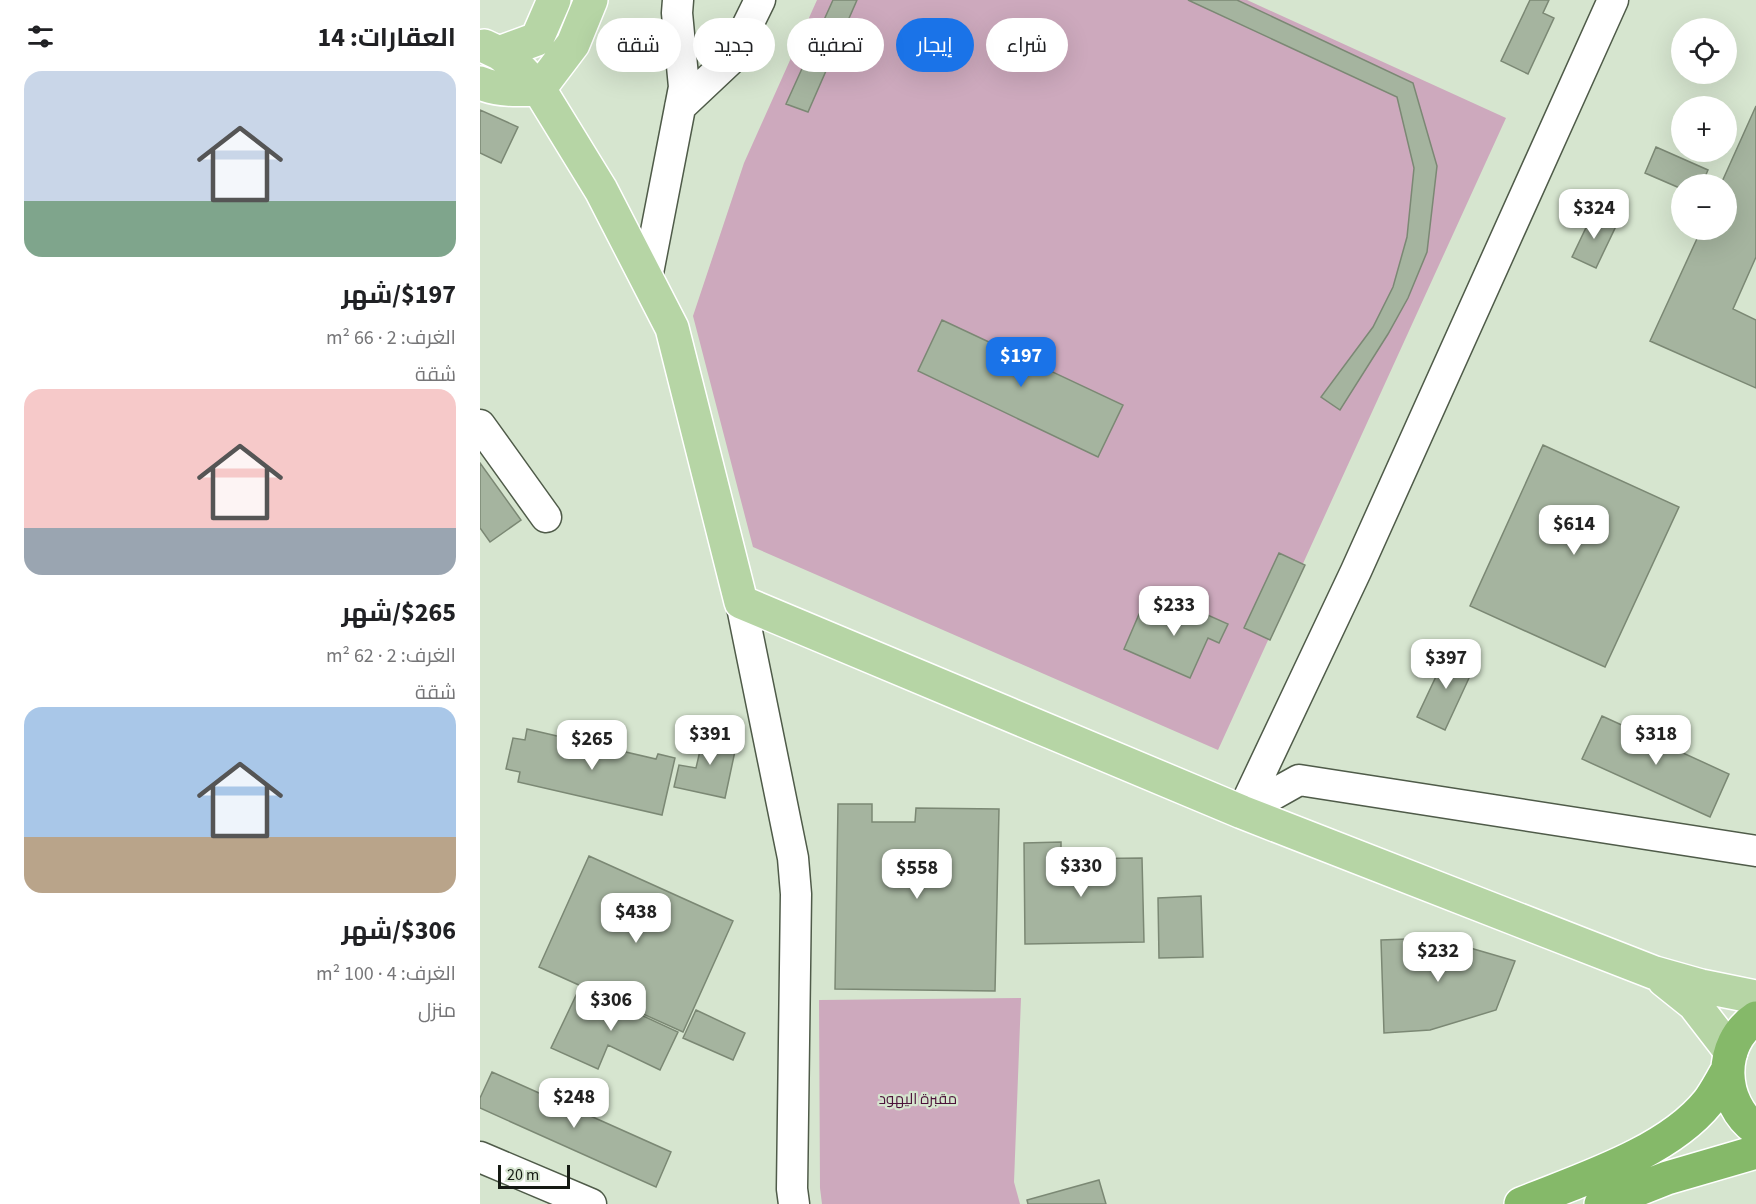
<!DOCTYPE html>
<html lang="ar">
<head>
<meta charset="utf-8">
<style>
  body { margin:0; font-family:"Source Sans 3",Cairo,sans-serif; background:#f6f6f6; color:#202124; direction:rtl; height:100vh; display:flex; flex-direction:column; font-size:22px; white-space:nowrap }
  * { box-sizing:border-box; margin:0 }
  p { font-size:20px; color:#757577 }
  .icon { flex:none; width:33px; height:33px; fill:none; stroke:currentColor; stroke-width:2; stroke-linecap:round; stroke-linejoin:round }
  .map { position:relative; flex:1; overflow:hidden; direction:ltr }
  .drawer { display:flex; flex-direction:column; background:#fff; width:480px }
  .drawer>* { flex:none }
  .hud { position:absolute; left:18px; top:18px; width:570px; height:54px; direction:rtl; display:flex; gap:12px }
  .fabs { position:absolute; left:1191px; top:18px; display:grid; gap:12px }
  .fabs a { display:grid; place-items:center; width:66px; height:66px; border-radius:50%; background:#fff; box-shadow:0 6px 24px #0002; font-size:30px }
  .scale { position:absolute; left:18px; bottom:15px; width:72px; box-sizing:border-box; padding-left:6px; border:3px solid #151a13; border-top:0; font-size:16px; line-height:21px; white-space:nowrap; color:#151a13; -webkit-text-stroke:4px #d6e5cf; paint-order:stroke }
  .price { position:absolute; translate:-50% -51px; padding:0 14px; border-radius:12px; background:#fff; color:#222; font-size:20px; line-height:39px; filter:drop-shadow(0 2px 3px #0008) }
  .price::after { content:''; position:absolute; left:50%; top:36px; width:18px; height:14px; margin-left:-9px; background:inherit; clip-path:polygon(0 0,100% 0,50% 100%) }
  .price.current { background:#1a73e8; color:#fff }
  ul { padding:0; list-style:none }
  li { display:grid; align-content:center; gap:12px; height:318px; padding:0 24px }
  li span { display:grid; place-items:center; height:186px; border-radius:18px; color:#555 }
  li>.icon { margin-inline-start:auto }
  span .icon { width:108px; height:108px; fill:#fffc; stroke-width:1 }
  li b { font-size:26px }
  h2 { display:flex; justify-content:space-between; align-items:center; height:72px; padding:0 24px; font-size:26px }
  .chip { padding:0 21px; border-radius:27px; background:#fff; box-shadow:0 6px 24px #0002; font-size:21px; line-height:54px }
  .chip.current { background:#1a73e8; color:#fff }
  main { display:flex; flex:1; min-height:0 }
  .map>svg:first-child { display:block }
</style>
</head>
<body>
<main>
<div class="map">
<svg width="1276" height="1204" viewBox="0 0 1276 1204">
  <rect width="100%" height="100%" fill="#d6e5cf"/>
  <path fill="#cda9bd" d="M337,0H767L1026,118L738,750L273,547L213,316L264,163Z
    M541,998L534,1182L540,1204H342L340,1188L339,1000Z"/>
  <path fill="#a5b49f" stroke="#7b8874" stroke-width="1.5" d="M353,0H377L328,112L306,104Z
    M708,0H757L933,83L957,166L947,252L928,298L908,334L860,410L841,397L893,327L913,287L927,237L934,168L917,97Z
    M1050,0H1069L1063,13L1074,18L1048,74L1021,61Z
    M1276,106V257L1253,309L1276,320V388L1170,341L1221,230H1246V184H1241Z
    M0,110L38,127L21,163L0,153Z
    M1176,147L1228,170L1222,184H1202V189L1165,173Z
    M1113,213L1137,224L1116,268L1092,257Z
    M462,320L643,405L618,457L438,371Z
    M1063,445L1199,507L1125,667L990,606Z
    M0,463L41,520L10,542L0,528Z
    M799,553L825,565L790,640L764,628Z
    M694,600L748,624L739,643L728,638L710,678L644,649L663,605L687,615Z
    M968,651L996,663L965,730L937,717Z
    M1122,716L1249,774L1230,817L1102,759Z
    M47,729L176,759L178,754L195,758L182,815L38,782L40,772L26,769L33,738L45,740Z
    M225,729L258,737L245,798L194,787L199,765L216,768Z
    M358,804H392V822H435L436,808L519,809L515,991L355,989Z
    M581,842V859L662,858L664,942L545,944L544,843Z
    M109,856L253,921L203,1032L59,967Z
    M721,896L723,957L679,958L678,898Z
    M956,938L1035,961L1016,1010L950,1030L904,1033L901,940Z
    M100,987L198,1032L180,1070L128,1045L118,1069L71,1048Z
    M216,1010L265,1033L253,1060L203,1038Z
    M12,1072L191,1152L176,1187L0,1108V1098Z
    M619,1180L626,1204H548L547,1200Z"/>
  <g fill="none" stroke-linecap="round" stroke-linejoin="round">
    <g stroke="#4f5b49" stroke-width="33">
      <path id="minor" d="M1133,0L876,571L762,812L819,780L1276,851
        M200,107L251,59L280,0
        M167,278L204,87L197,13L198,0
        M0,425L66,517
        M261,602L313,858L316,894L312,1189L314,1204
        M0,1157L111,1204"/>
    </g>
    <g stroke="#fff" stroke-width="36">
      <path id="major" d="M4,46L19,53L57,39L74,0
        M19,53L40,69L59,89L121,190L192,328L261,602L762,812L1175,973L1221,986L1276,997
        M0,83C20,91 38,90 59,89L93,44L111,0
        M1184,980L1214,1004L1251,1052"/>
    </g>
    <g stroke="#fff" stroke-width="36">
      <path id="highway" d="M1276,1018C1237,1044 1240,1103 1276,1129
        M1041,1204C1100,1180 1187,1153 1228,1102C1235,1093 1241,1081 1247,1071
        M1121,1204L1187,1178L1276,1152"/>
    </g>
    <use href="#minor" stroke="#fff" stroke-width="30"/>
    <use href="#major" stroke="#b6d5a5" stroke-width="33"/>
    <use href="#highway" stroke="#85b969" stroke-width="33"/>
  </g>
  <g text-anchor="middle" stroke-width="4.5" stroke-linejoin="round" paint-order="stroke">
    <g font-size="15" fill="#4c1239" stroke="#d6e5cf">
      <text x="438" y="1104">مقبرة اليهود</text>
    </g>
  </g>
</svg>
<div class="fabs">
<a><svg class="icon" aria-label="locate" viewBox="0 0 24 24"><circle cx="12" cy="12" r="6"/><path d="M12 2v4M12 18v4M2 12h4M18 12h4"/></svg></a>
<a>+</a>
<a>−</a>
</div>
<div class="scale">20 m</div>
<b class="price" style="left:1114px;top:240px">$324</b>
<b class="price current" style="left:541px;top:388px">$197</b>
<b class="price" style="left:1094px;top:556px">$614</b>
<b class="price" style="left:694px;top:637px">$233</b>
<b class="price" style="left:966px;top:690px">$397</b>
<b class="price" style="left:230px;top:766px">$391</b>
<b class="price" style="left:1176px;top:766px">$318</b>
<b class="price" style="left:112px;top:771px">$265</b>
<b class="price" style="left:601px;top:898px">$330</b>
<b class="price" style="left:437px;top:900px">$558</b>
<b class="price" style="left:156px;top:944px">$438</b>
<b class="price" style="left:958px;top:983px">$232</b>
<b class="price" style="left:131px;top:1032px">$306</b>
<b class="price" style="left:94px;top:1129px">$248</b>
<div class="hud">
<a class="chip">شراء</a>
<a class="chip current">إيجار</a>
<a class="chip">تصفية</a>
<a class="chip">جديد</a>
<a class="chip">شقة</a>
</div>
</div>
<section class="drawer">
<h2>العقارات: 14<svg class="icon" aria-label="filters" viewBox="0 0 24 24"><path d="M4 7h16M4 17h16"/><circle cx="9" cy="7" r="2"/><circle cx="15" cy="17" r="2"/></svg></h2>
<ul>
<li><span style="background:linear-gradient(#c9d6e8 70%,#7fa58c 0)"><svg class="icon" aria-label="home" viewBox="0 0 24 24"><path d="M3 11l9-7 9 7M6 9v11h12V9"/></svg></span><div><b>$197/شهر</b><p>الغرف: 2 · 66 m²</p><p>شقة</p></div></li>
<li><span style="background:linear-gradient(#f6c9c9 75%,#9aa5b1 0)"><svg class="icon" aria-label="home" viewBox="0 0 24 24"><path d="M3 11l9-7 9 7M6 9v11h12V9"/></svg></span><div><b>$265/شهر</b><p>الغرف: 2 · 62 m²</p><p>شقة</p></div></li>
<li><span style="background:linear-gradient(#a9c7e8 70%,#b9a48a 0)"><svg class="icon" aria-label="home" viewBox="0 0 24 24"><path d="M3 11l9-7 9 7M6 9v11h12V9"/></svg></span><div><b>$306/شهر</b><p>الغرف: 4 · 100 m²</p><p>منزل</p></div></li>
</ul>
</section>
</main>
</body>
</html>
